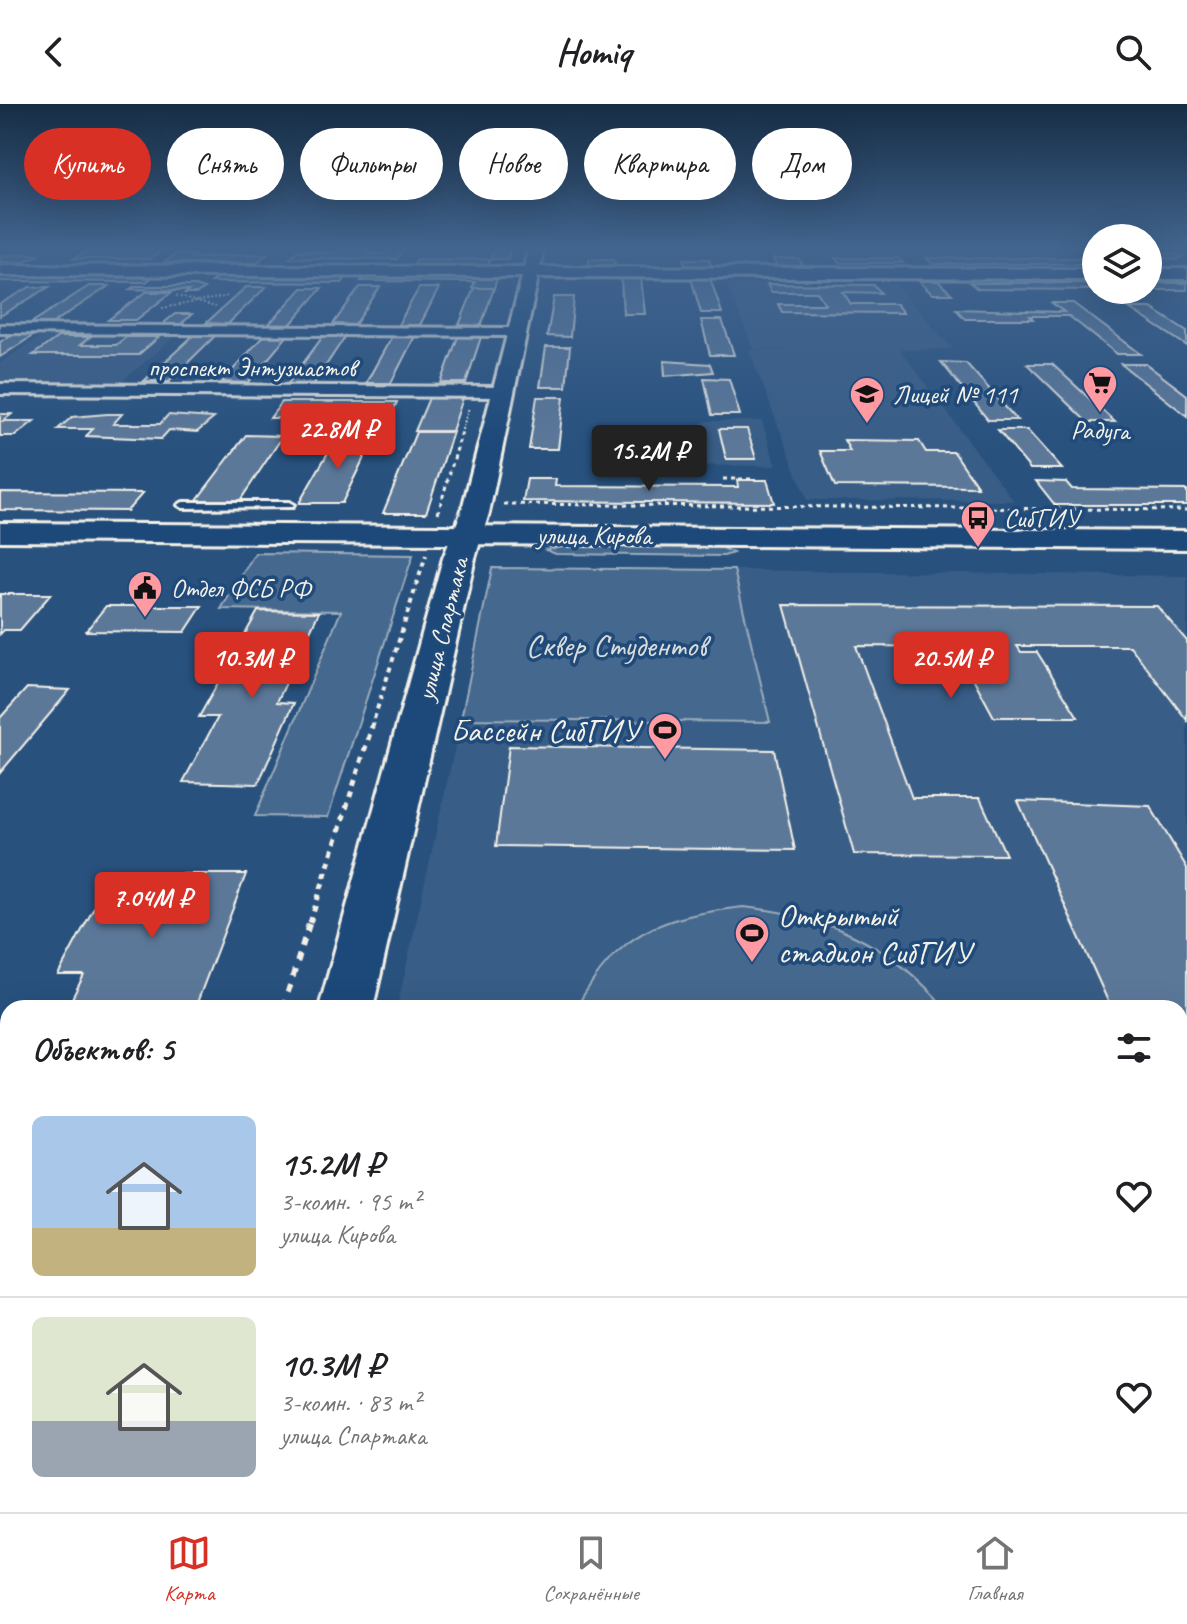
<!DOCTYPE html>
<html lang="ru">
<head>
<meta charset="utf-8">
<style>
  body { margin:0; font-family:Caveat,sans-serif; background:#f2f2f2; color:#202124; height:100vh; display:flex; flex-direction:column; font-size:30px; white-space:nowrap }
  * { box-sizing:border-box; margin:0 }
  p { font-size:26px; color:#757577 }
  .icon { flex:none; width:44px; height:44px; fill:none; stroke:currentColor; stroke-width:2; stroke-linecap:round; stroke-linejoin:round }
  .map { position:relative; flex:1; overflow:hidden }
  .sheet { position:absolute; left:0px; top:896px; width:1188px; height:512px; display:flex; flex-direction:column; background:#fff; border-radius:24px 24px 0 0; box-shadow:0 8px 32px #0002 }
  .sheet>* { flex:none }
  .guide { position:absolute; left:24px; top:24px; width:1140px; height:72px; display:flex; gap:16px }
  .buttons { position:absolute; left:1082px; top:120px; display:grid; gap:16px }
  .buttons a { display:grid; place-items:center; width:80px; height:80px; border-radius:50%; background:#fff; box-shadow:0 8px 32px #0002; font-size:40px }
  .price { position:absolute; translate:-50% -68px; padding:0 18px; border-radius:8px; background:#d93025; color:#fff; font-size:26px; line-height:52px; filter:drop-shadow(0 2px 4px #0008) }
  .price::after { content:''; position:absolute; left:50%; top:48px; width:24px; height:18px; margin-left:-12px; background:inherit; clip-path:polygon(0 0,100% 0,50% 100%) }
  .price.active { background:#222; color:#fff }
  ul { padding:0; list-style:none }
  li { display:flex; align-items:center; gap:24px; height:200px; padding:0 32px }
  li+li { border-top:2px solid #e0e0e0 }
  li span { display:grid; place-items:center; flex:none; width:224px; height:160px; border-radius:12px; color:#555 }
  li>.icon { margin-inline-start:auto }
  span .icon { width:96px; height:96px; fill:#fffc; stroke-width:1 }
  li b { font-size:34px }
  h2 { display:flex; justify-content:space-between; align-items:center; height:96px; padding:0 32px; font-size:34px }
  .chip { padding:0 28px; border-radius:36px; background:#fff; box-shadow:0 8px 32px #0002; font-size:28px; line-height:72px }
  .chip.active { background:#d93025; color:#fff }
  header { display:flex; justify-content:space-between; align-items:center; height:104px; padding:0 32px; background:#fff; font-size:36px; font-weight:600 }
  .dock { display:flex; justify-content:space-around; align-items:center; height:112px; border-top:2px solid #e0e0e0; background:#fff; font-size:22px; color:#757577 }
  .dock a { display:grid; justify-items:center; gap:4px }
  .dock .active { color:#d93025 }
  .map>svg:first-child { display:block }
</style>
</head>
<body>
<header><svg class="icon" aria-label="back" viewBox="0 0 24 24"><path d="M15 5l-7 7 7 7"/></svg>Homiq<svg class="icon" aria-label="search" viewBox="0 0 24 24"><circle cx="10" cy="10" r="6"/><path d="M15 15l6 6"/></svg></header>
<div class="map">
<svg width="1187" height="1408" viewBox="0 0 1187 1408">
  <rect width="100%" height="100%" fill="#28517e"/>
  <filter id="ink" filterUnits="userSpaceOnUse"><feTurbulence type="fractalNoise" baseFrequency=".0125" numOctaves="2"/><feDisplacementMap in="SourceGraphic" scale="16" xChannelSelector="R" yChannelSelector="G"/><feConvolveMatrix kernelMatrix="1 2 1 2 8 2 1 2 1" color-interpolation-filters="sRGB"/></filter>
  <g filter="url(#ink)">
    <path fill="#375d86" d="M727,179L895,180L953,245L900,246L1014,397L807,396L749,246L796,245H753Z
      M47,228L179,229L119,280L0,279V259Z
      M706,317H762L776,362L631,361V345H671L669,322H696Z
      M734,466L1187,472V1408H285L287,1400H1180V904H397L461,615L770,618Z"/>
    <path fill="#45688e" stroke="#9cacbb" stroke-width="2" d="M568,442L721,443L733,449L724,452L556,450L546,446Z
      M255,449L413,451L328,713L255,712L341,507L221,505Z
      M492,464L734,466L770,618L461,615Z
      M743,803C826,811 891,840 945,904H576C619,827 659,813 743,803Z
      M552,1400H1130L1133,1408H552Z"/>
    <path fill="#5b7899" stroke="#f4f1e8" stroke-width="2" d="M163,146L150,155H73L87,147Z
      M298,146L332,149L335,146H369L367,150H385L388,146H403L397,155L290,154Z
      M494,146H510L508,155H490Z
      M1148,146H1152L1183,152L1177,156L1148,151Z
      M25,150H40L23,158H0V152Z
      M176,150H193L190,153L267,150L257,159H163Z
      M835,154H898L903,159H839Z
      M926,154H1096V160H933Z
      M417,155H490L488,162L413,161Z
      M589,155H614L615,163H589Z
      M684,155H709L712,163H686Z
      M773,155H799L804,163H777Z
      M0,171H155L146,178L0,177Z
      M366,171H498L494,184H472L475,178L361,177Z
      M219,172H347L342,179L211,178Z
      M621,174H641L645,210H623Z
      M691,174H710L722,209H701Z
      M919,177H938L952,190H932Z
      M970,179H1096V186L978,185Z
      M1148,179H1187V186H1148Z
      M767,180L874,181L881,189L843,188L851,200H896L903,209L782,208L778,200H825L817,188H771Z
      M89,182H109L53,219H31Z
      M135,182H195L204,185L197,190H185L189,187L130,185Z
      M30,183H49L0,212V200Z
      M246,183H266L228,220L206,219Z
      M360,183H380L355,221L333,220Z
      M302,184H322L290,221H268Z
      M419,184H439L420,221H398Z
      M474,184H494L481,222L459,221Z
      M146,188H172L136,216H108Z
      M554,193H574L570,233L547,232Z
      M1052,199H1073L1141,250H1117L1069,212H1030L1033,215H965L956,205L1064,208Z
      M1129,204H1151L1187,227V242Z
      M175,210H192L179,222H160Z
      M701,216H722L734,251H710Z
      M197,228H219L169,277H144Z
      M14,229H37L0,253V238Z
      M266,229L289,230L248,279L222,278Z
      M393,230H416L391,279H366Z
      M459,230H482L466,279H441Z
      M324,231H346L313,281H287Z
      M58,233H90L80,241H116L126,233H159L138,251H33Z
      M546,243H570L566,283H540Z
      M664,257L710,260L713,268L665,272Z
      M941,258L966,259L1017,316H988Z
      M1027,260H1052L1115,318H1087Z
      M1121,260H1146L1187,291V312Z
      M704,274L729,275L740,311H712Z
      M537,293H564L558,345H529Z
      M429,294H463L452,327H415Z
      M282,298H397L390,314H270Z
      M0,310H12L3,317H34L15,332H0Z
      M107,310H122L113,320H160L168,311L214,314L197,328L169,326L161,335L86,332L93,325H58L72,313Z
      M719,325H747L756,355H726Z
      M998,326H1027L1062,365H1030Z
      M416,328H453L426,409H383Z
      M246,331L283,332L239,398L196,397Z
      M337,333H374L342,399H299Z
      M844,336L919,337L926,348H954L978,383L835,382L820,347H850Z
      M527,375H556L555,382L738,383L737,376H767L774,399L523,397Z
      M1036,377L1066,378L1072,385L1187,386V401H1055Z
      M0,388L143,389L127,407L0,406Z
      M0,490H51L20,526H4L0,530Z
      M784,501L1157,502L1187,537V616L1130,542H1017L1021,548H1037L1078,613H994L959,548H973L970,543L856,542L912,694H980L1006,751L854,750Z
      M106,502H202L185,528L86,527Z
      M258,507L319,508L277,598L294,599L258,680L183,678L218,613H199Z
      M27,584L70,586L0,669V614Z
      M509,642L774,646L795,746L496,742Z
      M1018,697L1150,702L1187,764V916H1180V904H1111Z
      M112,770H246L195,904H67L84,871H58Z
      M8,1021V1103H0V1037Z
      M1187,1209V1408H1179L1170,1400H1180V1227Z"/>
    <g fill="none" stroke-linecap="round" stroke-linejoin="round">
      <g stroke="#f4f1e8" stroke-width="6">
        <path id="lane" d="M289,398L294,401L293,403L183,404L178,401L183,398Z"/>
      </g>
      <g stroke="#f4f1e8" stroke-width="6">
        <path id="street" d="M0,221L516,224L523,228L516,232L0,229Z
          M0,280L504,283L512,288L504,293L0,290Z"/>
      </g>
      <g stroke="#f4f1e8" stroke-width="6">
        <path id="secondary" d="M528,146H543L540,163L1096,165V175L538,173L489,409L475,454L373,904H319L443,454L461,409L522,173L0,171V161L524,163Z
          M1148,165H1187V175H1148Z
          M181,1400H261L259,1408H179Z"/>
      </g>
      <g stroke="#f4f1e8" stroke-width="6">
        <path id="primary" d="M0,419L1187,427V445L0,437Z"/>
      </g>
      <path stroke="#f4f1e8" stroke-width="2" stroke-dasharray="2 2" stroke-linecap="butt" d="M1099,189L1120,204
        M176,192L216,203
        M162,204L229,192
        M462,326L469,303"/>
      <path stroke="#f4f1e8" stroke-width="3" stroke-dasharray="4 4" stroke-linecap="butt" d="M723,375H755
        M504,400L1187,406
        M438,409L463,324"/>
      <path stroke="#f4f1e8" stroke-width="4" stroke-dasharray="5 5" stroke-linecap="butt" d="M374,615L426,451"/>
      <path stroke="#f4f1e8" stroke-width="5" stroke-dasharray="6 6" stroke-linecap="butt" d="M310,819L375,613"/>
      <path stroke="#f4f1e8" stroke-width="6" stroke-dasharray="8 8" stroke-linecap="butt" d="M283,904L310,817"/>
      <path stroke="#f4f1e8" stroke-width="8" stroke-dasharray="10 10" stroke-linecap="butt" d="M127,1408L129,1400"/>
      <use href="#lane" fill="#1f4a7a" fill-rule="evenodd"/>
      <use href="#street" fill="#1f4a7a" fill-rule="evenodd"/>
      <use href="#secondary" fill="#1f4a7a" fill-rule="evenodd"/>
      <use href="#primary" fill="#1f4a7a" fill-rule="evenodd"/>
    </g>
  </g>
  <linearGradient id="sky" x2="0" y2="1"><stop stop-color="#162d45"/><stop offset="0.42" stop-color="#42658f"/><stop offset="1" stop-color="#42658f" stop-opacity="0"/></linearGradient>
  <rect width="1187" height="344" fill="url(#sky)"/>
  <defs>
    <g id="supermarket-pin" transform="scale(1.8)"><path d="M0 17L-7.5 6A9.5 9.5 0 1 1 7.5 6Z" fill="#ff9aa2" stroke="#1f4a7a"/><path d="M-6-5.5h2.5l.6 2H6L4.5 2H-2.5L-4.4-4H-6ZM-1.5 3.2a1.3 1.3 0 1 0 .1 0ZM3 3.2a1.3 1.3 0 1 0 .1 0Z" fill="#111"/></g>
    <g id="school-pin" transform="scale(1.8)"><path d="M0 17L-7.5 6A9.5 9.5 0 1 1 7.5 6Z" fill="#ff9aa2" stroke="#1f4a7a"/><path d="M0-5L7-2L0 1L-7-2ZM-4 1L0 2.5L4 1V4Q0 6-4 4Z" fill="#111"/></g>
    <g id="bus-pin" transform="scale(1.8)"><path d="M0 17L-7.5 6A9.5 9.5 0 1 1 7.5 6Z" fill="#ff9aa2" stroke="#1f4a7a"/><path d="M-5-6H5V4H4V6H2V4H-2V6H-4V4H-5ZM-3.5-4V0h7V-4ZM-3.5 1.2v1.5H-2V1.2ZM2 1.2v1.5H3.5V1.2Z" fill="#111"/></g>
    <g id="civic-pin" transform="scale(1.8)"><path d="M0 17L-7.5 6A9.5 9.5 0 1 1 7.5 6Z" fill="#ff9aa2" stroke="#1f4a7a"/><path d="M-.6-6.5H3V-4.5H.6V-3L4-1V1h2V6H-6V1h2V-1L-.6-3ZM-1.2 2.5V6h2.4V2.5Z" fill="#111"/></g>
    <g id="stadium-pin" transform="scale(1.8)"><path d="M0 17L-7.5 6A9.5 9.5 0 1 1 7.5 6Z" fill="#ff9aa2" stroke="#1f4a7a"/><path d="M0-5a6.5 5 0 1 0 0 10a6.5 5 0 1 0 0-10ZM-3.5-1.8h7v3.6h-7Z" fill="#111"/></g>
  </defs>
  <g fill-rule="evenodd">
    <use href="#supermarket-pin" x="1100" y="279"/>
    <use href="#school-pin" x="867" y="290"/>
    <use href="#bus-pin" x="978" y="414"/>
    <use href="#civic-pin" x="145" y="484"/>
    <use href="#stadium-pin" x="665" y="626"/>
    <use href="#stadium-pin" x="752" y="829"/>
  </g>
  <g text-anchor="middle" stroke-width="7" stroke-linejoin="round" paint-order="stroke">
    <g font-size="26" fill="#f4f1e8" stroke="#1f4a7a">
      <text x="252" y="272">проспект Энтузиастов</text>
      <text x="594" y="440">улица Кирова</text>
      <text transform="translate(442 525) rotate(-76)" y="9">улица Спартака</text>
    </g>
    <g font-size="26" fill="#f4f1e8" stroke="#1f4a7a" text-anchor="start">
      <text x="893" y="299">Лицей № 111</text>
      <text x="1100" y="335" text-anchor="middle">Радуга</text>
      <text x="1004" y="423">СибГИУ</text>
      <text x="171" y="493">Отдел ФСБ РФ</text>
    </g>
    <g font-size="32" fill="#dadcda" stroke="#1f4a7a">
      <text x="616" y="552">Сквер Студентов</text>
    </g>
    <g font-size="32" fill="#f4f1e8" stroke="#1f4a7a" text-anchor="end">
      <text x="639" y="637">Бассейн СибГИУ</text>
      <text x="778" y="822" text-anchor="start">Открытый<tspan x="778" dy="37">стадион СибГИУ</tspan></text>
    </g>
  </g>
</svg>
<div class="buttons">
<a><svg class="icon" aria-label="layers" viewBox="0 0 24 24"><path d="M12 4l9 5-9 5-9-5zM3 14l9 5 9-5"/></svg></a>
</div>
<b class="price" style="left:338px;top:367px">22.8M ₽</b>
<b class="price active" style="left:649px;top:389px">15.2M ₽</b>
<b class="price" style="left:252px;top:596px">10.3M ₽</b>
<b class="price" style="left:951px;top:596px">20.5M ₽</b>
<b class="price" style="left:152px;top:836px">7.04M ₽</b>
<div class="guide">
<a class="chip active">Купить</a>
<a class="chip">Снять</a>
<a class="chip">Фильтры</a>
<a class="chip">Новое</a>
<a class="chip">Квартира</a>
<a class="chip">Дом</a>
</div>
<section class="sheet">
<h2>Объектов: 5<svg class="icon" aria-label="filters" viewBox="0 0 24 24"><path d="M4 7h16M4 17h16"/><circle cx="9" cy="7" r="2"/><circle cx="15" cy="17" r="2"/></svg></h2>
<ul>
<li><span style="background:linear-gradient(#a9c7e8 70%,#c2b280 0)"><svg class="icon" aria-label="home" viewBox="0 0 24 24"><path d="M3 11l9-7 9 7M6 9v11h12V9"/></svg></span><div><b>15.2M ₽</b><p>3-комн. · 95 m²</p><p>улица Кирова</p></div><svg class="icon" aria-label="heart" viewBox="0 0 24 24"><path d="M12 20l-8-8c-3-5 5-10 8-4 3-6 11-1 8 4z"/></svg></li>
<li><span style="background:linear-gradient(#dfe7d0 65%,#9aa5b1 0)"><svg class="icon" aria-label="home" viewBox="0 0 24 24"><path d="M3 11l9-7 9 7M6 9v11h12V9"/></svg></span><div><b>10.3M ₽</b><p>3-комн. · 83 m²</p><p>улица Спартака</p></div><svg class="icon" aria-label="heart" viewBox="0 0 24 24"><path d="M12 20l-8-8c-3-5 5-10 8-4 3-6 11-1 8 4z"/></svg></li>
</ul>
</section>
</div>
<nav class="dock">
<a class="active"><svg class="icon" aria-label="map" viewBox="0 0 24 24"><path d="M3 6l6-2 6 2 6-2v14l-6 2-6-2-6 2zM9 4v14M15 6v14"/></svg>Карта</a>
<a><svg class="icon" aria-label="saved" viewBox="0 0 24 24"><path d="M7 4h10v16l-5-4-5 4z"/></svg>Сохранённые</a>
<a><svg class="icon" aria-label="home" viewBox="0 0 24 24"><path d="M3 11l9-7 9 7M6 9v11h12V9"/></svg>Главная</a>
</nav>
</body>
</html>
